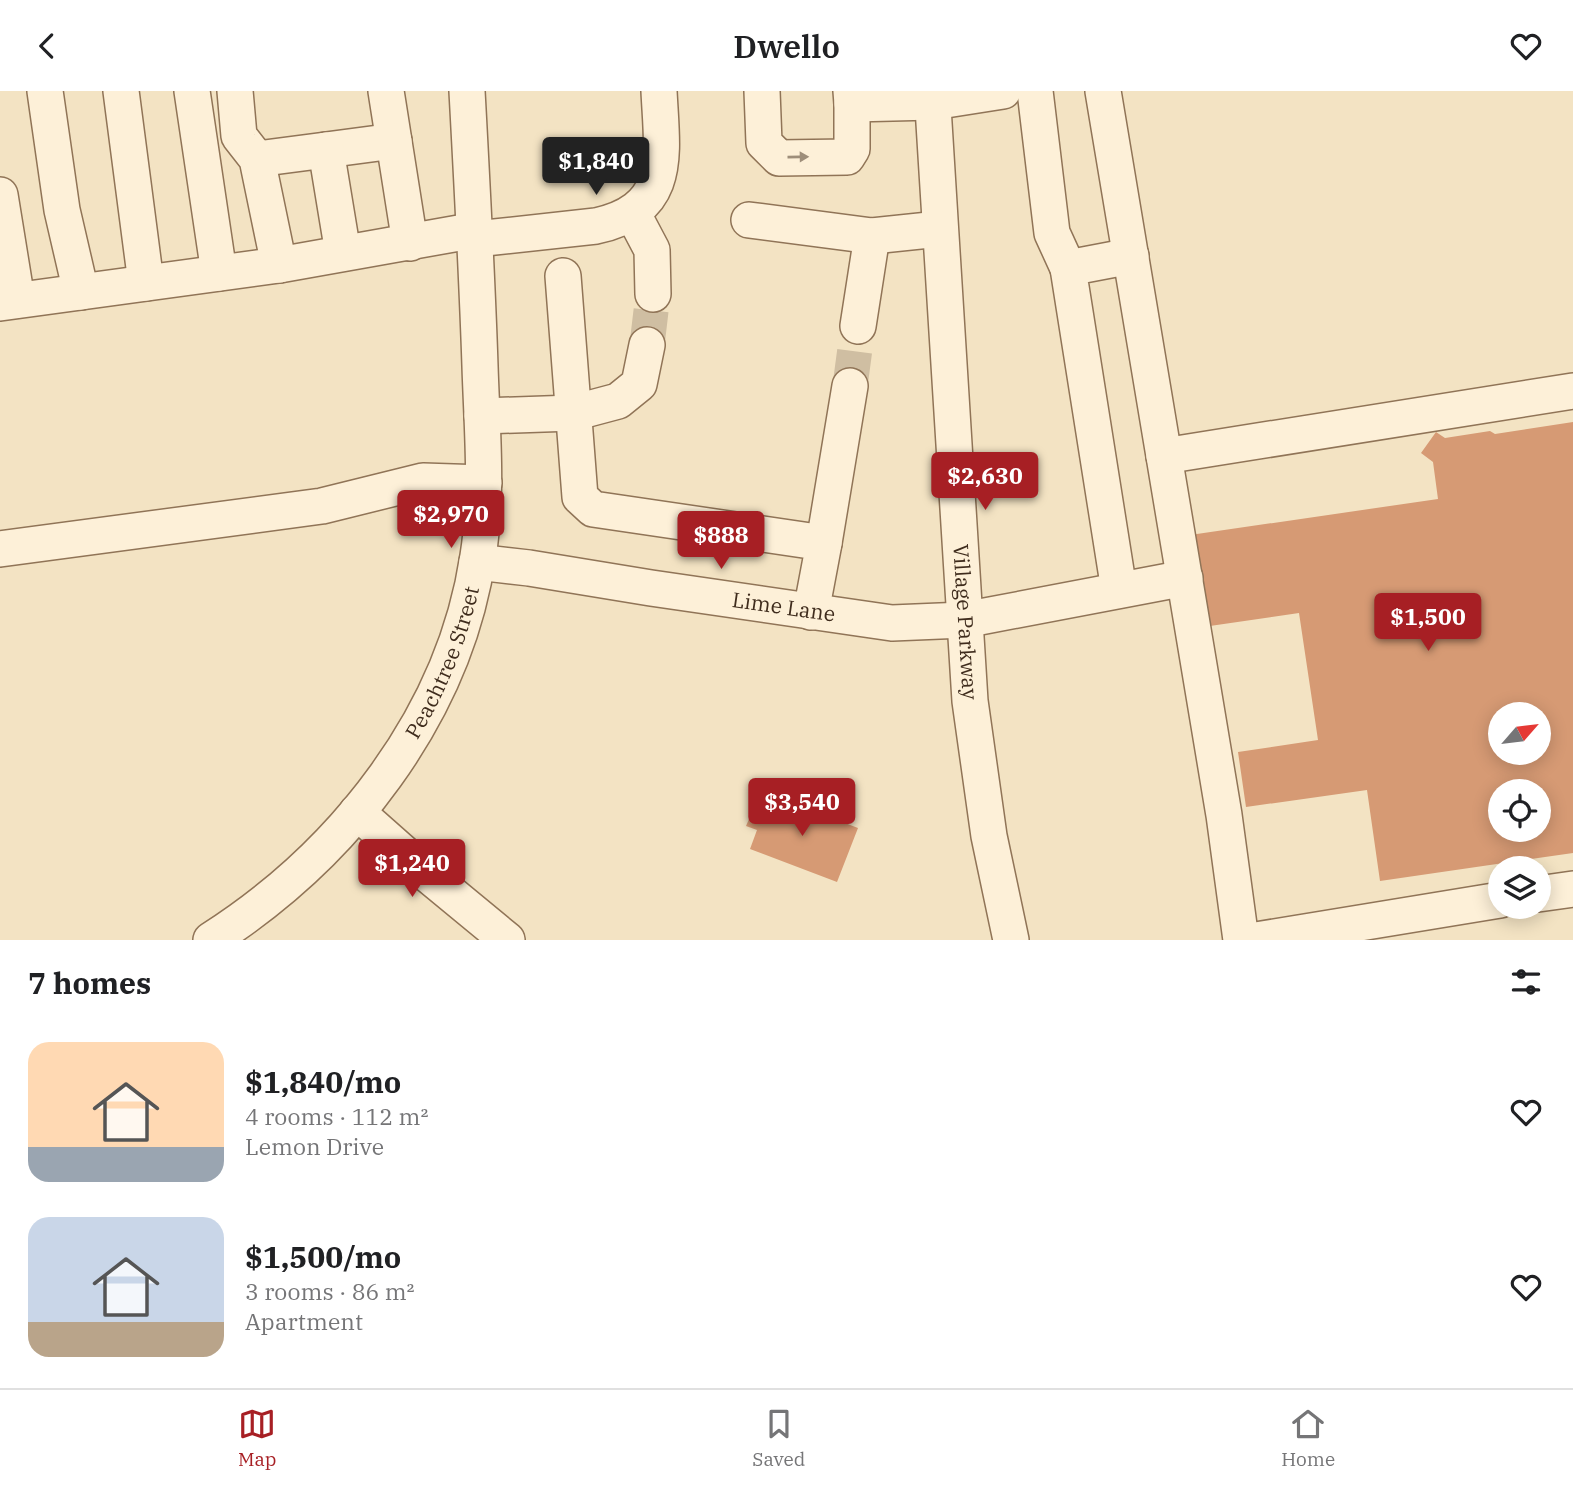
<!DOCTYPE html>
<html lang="en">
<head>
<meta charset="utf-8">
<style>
  body { margin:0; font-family:"IBM Plex Serif",serif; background:#f6f6f6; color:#202124; height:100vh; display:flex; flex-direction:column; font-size:26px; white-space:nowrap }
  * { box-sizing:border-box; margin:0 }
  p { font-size:23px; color:#757577 }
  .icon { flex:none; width:38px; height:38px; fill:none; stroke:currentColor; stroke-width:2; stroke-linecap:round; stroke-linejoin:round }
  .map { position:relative; height:849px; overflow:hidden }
  .drawer { display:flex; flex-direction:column; background:#fff; flex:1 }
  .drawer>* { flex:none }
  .needle { width:46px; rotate:62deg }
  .tools { position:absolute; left:1488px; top:611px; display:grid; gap:14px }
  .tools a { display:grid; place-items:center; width:63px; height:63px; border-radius:50%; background:#fff; box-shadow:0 4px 18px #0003; font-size:35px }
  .price { position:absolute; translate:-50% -60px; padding:0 16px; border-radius:7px; background:#a71f24; color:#fff; font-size:23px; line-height:46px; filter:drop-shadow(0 2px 4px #0008) }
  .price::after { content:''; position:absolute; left:50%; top:42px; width:21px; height:16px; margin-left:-10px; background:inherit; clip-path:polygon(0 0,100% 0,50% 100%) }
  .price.selected { background:#222; color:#fff }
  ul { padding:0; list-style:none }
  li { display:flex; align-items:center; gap:21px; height:175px; padding:0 28px }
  li span { display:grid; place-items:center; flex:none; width:196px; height:140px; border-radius:21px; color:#555 }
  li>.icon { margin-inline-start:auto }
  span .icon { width:84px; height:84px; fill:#fffc; stroke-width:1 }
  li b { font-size:30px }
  h2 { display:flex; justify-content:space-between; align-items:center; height:84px; padding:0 28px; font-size:30px }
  header { display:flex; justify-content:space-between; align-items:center; height:91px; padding:0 28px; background:#fff; font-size:32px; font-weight:600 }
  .menu { display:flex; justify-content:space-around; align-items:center; height:98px; border-top:2px solid #e0e0e0; background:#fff; font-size:19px; color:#757577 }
  .menu a { display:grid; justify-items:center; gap:4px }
  .menu .selected { color:#a71f24 }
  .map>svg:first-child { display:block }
</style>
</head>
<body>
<header><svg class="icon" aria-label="back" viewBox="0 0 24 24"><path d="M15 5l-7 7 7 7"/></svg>Dwello<svg class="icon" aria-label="heart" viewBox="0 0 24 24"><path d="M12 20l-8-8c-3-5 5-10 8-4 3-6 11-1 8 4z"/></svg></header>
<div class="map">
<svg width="1573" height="849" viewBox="0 0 1573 849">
  <rect width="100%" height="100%" fill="#f3e3c3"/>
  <path fill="#d69a74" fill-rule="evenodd" d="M1573,331V762L1380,790L1367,699L1246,716L1238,661L1318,649L1299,522L1203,536L1190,444L1438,408L1433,371L1421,362L1436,341L1445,347L1490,340L1495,343ZM1500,623H1538V662H1500ZM1500,700H1538V738H1500Z
    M772,704L858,737L837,791L750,758L757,739L746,735L753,719L765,724Z"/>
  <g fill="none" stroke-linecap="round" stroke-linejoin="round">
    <path stroke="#cfbea2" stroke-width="35" stroke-dasharray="35 18" stroke-linecap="butt" d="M647,254L653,203
      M850,295L858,235"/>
    <g stroke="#907457" stroke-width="38">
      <g id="minor">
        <path d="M45,0L62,119L81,201"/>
        <path d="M121,0L146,192"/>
        <path d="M192,0L219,182"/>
        <path d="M235,0L239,45L257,68L279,174"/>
        <path d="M386,0L410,152"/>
        <path d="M762,0L764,52L779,67L847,66L852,58V13"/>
        <path d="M851,0L852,13L933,11L1003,0"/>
        <path id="s1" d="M932,0L970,610L989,745L1011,849"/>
        <path d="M1035,0L1052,142L1068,177"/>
        <path d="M1103,0L1224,724L1241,849"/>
        <path d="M326,59L394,50"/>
        <path d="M257,68L326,59L343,162"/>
        <path d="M0,104L17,209"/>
        <path d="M633,123L652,159L653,203"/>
        <path d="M749,129L872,145L939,138"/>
        <path d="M476,148L596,135C674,118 662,63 659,0"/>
        <path d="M563,185L580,406L593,418L824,452L811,521"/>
        <path d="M0,212L279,174L476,139"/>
        <path d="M858,235L872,145"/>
        <path d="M482,325L573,322L618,310L639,293L647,254"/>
        <path d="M1164,365L1573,300"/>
        <path d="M824,452L850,295"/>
        <path d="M0,458L322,415L423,390L484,392"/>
        <path id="s2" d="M477,471L529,477L651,497L892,532L964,529L1185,487"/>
        <path d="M1119,499L1068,177L1131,165"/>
        <path d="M357,721L427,783L507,849"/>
        <path d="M1538,803L1573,798"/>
        <path id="s3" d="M211,849C344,764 454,625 478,465C488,402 482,339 480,275C477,183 472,92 467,0"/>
        <path d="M1256,849L1500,809"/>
      </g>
    </g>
    <use href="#minor" stroke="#fdf0d8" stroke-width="35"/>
  </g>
  <defs><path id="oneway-solid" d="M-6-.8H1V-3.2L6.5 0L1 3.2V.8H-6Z" transform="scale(1.75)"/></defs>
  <use fill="#9e8e7a" href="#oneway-solid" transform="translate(798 66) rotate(-1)"/>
  <g text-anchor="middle" stroke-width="6" stroke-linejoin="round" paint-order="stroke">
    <g font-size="21" fill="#3f2c1d" stroke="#faedd4">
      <text dy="7" stroke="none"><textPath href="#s2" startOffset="310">Lime Lane</textPath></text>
      <text dy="7" stroke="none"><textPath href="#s1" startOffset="532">Village Parkway</textPath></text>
      <text dy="7" stroke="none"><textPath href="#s3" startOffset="369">Peachtree Street</textPath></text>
    </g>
  </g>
</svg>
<div class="tools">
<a><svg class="needle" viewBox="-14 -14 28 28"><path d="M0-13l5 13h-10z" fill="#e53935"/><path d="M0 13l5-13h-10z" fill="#757577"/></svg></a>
<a><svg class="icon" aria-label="locate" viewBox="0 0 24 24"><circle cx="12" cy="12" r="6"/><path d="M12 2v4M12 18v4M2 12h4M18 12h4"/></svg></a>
<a><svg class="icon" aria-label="layers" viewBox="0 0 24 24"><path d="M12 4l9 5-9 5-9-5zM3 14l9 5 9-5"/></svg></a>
</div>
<b class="price selected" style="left:596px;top:106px">$1,840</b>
<b class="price" style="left:985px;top:421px">$2,630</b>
<b class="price" style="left:451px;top:459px">$2,970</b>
<b class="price" style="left:721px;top:480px">$888</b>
<b class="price" style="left:1428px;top:562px">$1,500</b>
<b class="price" style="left:802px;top:747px">$3,540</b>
<b class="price" style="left:412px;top:808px">$1,240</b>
</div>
<section class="drawer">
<h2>7 homes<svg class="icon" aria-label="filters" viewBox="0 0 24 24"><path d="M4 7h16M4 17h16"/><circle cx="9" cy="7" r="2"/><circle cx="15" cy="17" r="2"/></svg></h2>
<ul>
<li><span style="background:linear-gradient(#ffd9b3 75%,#9aa5b1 0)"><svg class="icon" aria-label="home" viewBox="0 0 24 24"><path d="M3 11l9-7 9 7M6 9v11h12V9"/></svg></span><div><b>$1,840/mo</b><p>4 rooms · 112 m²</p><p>Lemon Drive</p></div><svg class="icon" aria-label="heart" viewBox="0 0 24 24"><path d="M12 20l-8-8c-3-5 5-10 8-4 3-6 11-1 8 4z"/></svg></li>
<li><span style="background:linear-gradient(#c9d6e8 75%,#b9a48a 0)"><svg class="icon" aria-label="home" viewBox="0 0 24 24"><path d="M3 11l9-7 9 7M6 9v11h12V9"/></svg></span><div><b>$1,500/mo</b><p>3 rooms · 86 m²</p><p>Apartment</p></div><svg class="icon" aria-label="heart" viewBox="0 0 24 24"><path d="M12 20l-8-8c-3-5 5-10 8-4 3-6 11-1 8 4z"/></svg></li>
</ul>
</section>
<nav class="menu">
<a class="selected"><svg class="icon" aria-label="map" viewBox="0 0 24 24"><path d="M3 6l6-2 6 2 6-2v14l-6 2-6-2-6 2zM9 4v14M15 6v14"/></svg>Map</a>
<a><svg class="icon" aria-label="saved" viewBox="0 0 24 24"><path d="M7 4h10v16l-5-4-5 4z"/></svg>Saved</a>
<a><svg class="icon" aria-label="home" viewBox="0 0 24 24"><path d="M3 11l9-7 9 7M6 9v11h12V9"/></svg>Home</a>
</nav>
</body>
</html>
